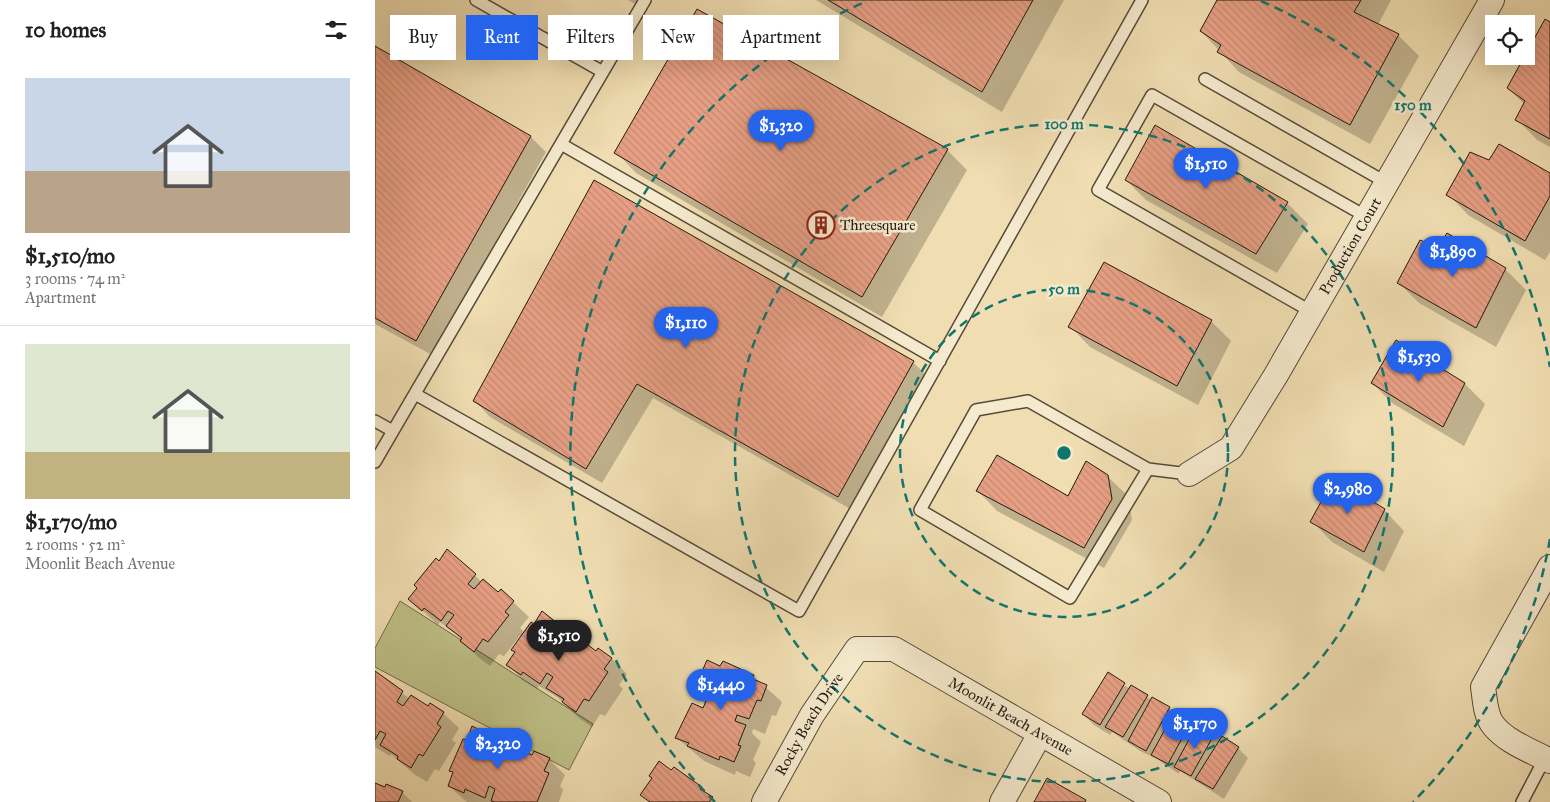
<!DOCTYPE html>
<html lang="en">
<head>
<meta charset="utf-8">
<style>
  body { margin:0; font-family:"IM FELL Great Primer",serif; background:#f6f6f6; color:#202124; height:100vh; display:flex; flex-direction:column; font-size:19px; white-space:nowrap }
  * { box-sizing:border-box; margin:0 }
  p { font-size:16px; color:#757577 }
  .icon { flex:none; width:28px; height:28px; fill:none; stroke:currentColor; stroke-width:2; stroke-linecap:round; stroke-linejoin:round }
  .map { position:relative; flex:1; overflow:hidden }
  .drawer { display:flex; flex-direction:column; background:#fff; width:375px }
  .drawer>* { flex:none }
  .top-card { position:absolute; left:15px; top:15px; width:475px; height:45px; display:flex; gap:10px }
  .tools { position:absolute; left:1110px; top:15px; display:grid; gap:10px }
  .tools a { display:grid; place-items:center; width:50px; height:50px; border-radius:0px; background:#fff; box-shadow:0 5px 20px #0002; font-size:25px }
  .price { position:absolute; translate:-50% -42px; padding:0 11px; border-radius:18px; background:#2563eb; color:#fff; font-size:16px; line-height:32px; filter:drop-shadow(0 1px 2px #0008) }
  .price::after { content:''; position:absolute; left:50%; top:30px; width:15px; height:11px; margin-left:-8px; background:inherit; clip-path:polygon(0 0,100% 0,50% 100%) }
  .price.on { background:#222; color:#fff }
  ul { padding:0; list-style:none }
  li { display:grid; align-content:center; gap:10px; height:265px; padding:0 25px }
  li+li { border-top:1px solid #e0e0e0 }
  li span { display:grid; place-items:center; height:155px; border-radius:0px; color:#555 }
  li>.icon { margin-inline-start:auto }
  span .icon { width:90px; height:90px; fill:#fffc; stroke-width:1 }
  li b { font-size:21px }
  h2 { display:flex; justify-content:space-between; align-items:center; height:60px; padding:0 25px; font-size:21px }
  .chip { padding:0 18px; border-radius:0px; background:#fff; box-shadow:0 5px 20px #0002; font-size:18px; line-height:45px }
  .chip.on { background:#2563eb; color:#fff }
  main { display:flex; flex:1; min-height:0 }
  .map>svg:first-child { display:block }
</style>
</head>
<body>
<main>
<section class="drawer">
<h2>10 homes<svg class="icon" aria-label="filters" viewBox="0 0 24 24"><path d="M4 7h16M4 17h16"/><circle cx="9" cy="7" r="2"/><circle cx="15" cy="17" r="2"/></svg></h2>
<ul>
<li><span style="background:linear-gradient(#c9d6e8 60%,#b9a48a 0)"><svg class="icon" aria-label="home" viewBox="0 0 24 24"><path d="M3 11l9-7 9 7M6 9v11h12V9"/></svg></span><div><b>$1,510/mo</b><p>3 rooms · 74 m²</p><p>Apartment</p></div></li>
<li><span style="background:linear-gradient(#dfe7d0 70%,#c2b280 0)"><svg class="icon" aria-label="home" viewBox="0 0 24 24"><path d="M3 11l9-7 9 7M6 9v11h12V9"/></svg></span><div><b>$1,170/mo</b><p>2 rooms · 52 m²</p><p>Moonlit Beach Avenue</p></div></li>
</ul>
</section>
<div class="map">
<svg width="1175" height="802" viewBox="0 0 1175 802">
  <defs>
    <pattern id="building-back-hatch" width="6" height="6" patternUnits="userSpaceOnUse" patternTransform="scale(1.25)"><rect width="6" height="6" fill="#e8a085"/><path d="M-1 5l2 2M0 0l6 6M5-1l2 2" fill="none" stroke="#c78972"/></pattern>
  </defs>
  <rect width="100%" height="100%" fill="#f0deb2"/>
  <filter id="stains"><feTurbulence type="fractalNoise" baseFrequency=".004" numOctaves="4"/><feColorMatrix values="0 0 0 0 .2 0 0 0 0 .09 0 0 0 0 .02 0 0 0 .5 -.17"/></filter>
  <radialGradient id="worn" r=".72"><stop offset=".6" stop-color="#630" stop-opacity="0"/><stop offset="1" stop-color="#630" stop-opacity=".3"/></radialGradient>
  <path fill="#bfc088" stroke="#706c4c" d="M25,601L218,724L194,770L0,667V648Z"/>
  <path fill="#0003" d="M253,0H262L260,4Z
    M441,0H689L627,112Z
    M843,0H1016L1003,25L1024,36L1044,56L995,144L864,72L826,31Z
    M1175,24V147L1162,140L1142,119L1150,105L1133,88Z
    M0,47L156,137L171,152L57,355L0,324Z
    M781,127L912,203L933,224L902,273L771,200L751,180Z
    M572,150L592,170L507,317L261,173L241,152Z
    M1115,162L1175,175V252L1170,260L1093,215L1073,194Z
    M219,182L538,362L554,378L479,511L278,398L227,483L115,417L100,401Z
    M1073,234L1130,269L1151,290L1121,347L1044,303L1024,283L1064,250Z
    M836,321L856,341L823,405L715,347L695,326Z
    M997,383L1090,384L1110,404L1089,446L1017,403Z
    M732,476L753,496L757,520L729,568L622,511L602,490L693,498Z
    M1009,510L1029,531L1009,572L957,542L937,521Z
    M72,551L107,582L138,602L154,617L145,628L150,633L196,636L203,643L221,653L223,649L237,659L252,674L244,685L248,689L230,716L225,714L217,727L204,718L182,697L164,686L162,689L148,680L133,665L141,653L138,650L147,637L145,636L129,656L124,654L115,666L103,657L82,635L65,622L63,625L35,599Z
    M346,667L378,676L407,702L401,716L397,715L390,734L378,729L377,733L386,742L378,760L381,763L375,777L361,771L360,775L329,761L301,737L331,705L321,695L329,679L326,676Z
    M0,673L35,699L53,708L55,704L68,713L84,728L77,740L81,743L64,771L60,769L52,782L39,774L16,754L15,756L0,747Z
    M733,674L755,689L794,708L822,727L863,748L873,758L849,799L805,771L804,774L782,759L765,751L737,732L735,735L719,725L708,714Z
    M130,744L138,752L174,759L190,775L185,786L188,790L184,802H92L74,786L79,774L76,770Z
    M297,772L326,788L341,802H274L267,795Z
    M0,784L27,792L37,802H0Z"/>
  <path fill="url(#building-back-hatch)" stroke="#221910" d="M453,0H658L607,92Z
    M842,0H986L979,12L1024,34L975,125L842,52L846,45L825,31Z
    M322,9L573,149L487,297L239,153Z
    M1170,19L1175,22V139L1140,120L1150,101L1132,88Z
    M0,46L156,136L41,341L0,318Z
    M780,125L913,202L881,254L750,180Z
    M1124,144L1175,173V196L1150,241L1071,195L1095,152L1114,160Z
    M219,180L539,361L463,497L262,384L211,469L98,401Z
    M1072,233L1131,268L1101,328L1022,283L1045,240L1063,248Z
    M729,262L837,320L802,386L693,327Z
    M1021,340L1090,383L1068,427L996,383Z
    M622,455L693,496L711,461L733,475L737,499L709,548L601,491Z
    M959,478L1010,509L989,552L935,522Z
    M72,549L101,574L93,584L99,589L108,579L123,592L126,589L139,601L130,612L134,615L113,642L108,639L99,652L85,641L87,638L71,626L79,615L73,611L66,621L49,608L47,611L33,599L42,588L39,585L61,558L64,561Z
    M167,611L197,635L190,645L197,649L205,639L221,651L223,648L237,658L229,669L233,672L214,701L209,699L201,712L187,702L189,699L171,688L178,677L172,673L165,684L148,672L146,675L131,665L140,652L136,650L156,622L159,624Z
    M332,660L345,666L348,661L379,675L378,679L392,685L386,701L382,700L374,719L362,715L360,721L371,725L363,745L366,746L359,762L345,756L344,760L312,746L314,743L300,738L317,703L328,708L331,701L320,695L329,677L325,676Z
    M0,671L28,691L22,702L28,706L36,695L53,706L55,703L69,712L62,724L66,727L48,756L44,754L36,768L22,759L23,756L5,745L11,734L5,731L0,740Z
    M733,672L750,683L725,725L707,714Z
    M756,685L773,695L748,737L730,727Z
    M777,697L795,707L771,751L753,741Z
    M800,711L817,720L793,764L776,755Z
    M823,723L840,733L816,776L799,767Z
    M97,726L131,743L127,755L133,758L139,746L157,755L159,751L175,758L169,771L174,773L162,802H120L116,801L120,789L114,786L110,798L90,789L89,793L73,786L78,772L74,771L88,739L92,740Z
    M847,736L864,747L838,789L820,779Z
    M284,761L296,770L299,767L327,787L325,789L338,797L334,802H275L265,795L277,778L274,776Z
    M672,778L711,800L710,802H659Z
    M0,783L10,787L11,784L28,791L23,802H0Z"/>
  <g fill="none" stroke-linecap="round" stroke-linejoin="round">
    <g stroke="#564a38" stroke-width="14">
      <path id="service" d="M101,0L228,72
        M830,79L1012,183
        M186,144L565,361
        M937,312L723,190L777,95L992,217
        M40,394L424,611L767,0
        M0,421L18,431L270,0
        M0,462L18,431
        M773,469L695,598L545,510L601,410L653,401L773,469L814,474
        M1147,802L1170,758"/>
    </g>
    <g stroke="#564a38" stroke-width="26">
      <g id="minor">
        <path id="s1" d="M814,474L856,448L901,375L1117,0"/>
        <path d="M1175,567L1108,687C1110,699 1110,715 1118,725C1131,742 1157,751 1175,761"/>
        <path id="s2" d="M389,802L437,715L482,649H519L784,802"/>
        <path d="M627,802L665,734"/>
      </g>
    </g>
    <use href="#service" stroke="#f5eacd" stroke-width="11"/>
    <use href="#minor" stroke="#f5eacd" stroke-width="24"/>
  </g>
  <g fill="none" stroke="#0f766e" stroke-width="2.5" stroke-dasharray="9 6">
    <circle cx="689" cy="453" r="164"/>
    <circle cx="689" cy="453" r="329"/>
    <path d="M1175 539A493 493 0 0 1 1038 802M340 802A493 493 0 0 1 492 1M886 1A493 493 0 0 1 1175 367"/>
  </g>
  <defs>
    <g id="building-ring" transform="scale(1.4375)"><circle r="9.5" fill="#f5eacd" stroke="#8f2418" stroke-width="1.5"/><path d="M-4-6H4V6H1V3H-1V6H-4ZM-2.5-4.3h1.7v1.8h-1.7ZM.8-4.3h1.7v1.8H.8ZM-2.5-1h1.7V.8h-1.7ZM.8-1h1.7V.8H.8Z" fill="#8f2418"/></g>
  </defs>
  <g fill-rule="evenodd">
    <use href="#building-ring" x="446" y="225"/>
  </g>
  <g text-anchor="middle" stroke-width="5" stroke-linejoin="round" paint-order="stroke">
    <g font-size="15" fill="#221910" stroke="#f5eacd" text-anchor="start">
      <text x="465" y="230">Threesquare</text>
    </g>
    <g font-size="15" fill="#221910" stroke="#f5eacd">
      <text dy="5" stroke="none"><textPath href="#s1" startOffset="284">Production Court</textPath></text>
      <text dy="5" stroke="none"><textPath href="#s2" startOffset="351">Moonlit Beach Avenue</textPath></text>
      <text dy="5" stroke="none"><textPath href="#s2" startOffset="90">Rocky Beach Drive</textPath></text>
    </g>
  </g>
  <circle cx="689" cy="453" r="8" fill="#0f766e" stroke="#f5eacd" stroke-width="2.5"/>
  <g font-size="15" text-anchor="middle" font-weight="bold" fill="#0f766e" stroke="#f5eacd" stroke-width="5" stroke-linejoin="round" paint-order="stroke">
    <text x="1038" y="110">150 m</text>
    <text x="689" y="129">100 m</text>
    <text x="689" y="294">50 m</text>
  </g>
  <rect width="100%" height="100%" filter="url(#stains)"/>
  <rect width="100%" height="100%" fill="url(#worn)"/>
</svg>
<div class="tools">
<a><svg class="icon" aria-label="locate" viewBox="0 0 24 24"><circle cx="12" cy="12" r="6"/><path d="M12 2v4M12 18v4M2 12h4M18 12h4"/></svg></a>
</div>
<b class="price" style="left:406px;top:152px">$1,320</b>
<b class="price" style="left:831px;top:190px">$1,510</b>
<b class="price" style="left:1078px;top:278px">$1,890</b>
<b class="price" style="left:311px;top:349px">$1,110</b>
<b class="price" style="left:1044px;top:383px">$1,530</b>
<b class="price" style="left:973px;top:515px">$2,980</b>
<b class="price on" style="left:184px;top:662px">$1,510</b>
<b class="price" style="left:346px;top:711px">$1,440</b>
<b class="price" style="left:820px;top:750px">$1,170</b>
<b class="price" style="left:123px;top:770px">$2,320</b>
<div class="top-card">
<a class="chip">Buy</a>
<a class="chip on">Rent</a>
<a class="chip">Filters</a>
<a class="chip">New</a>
<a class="chip">Apartment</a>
</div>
</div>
</main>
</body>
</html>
